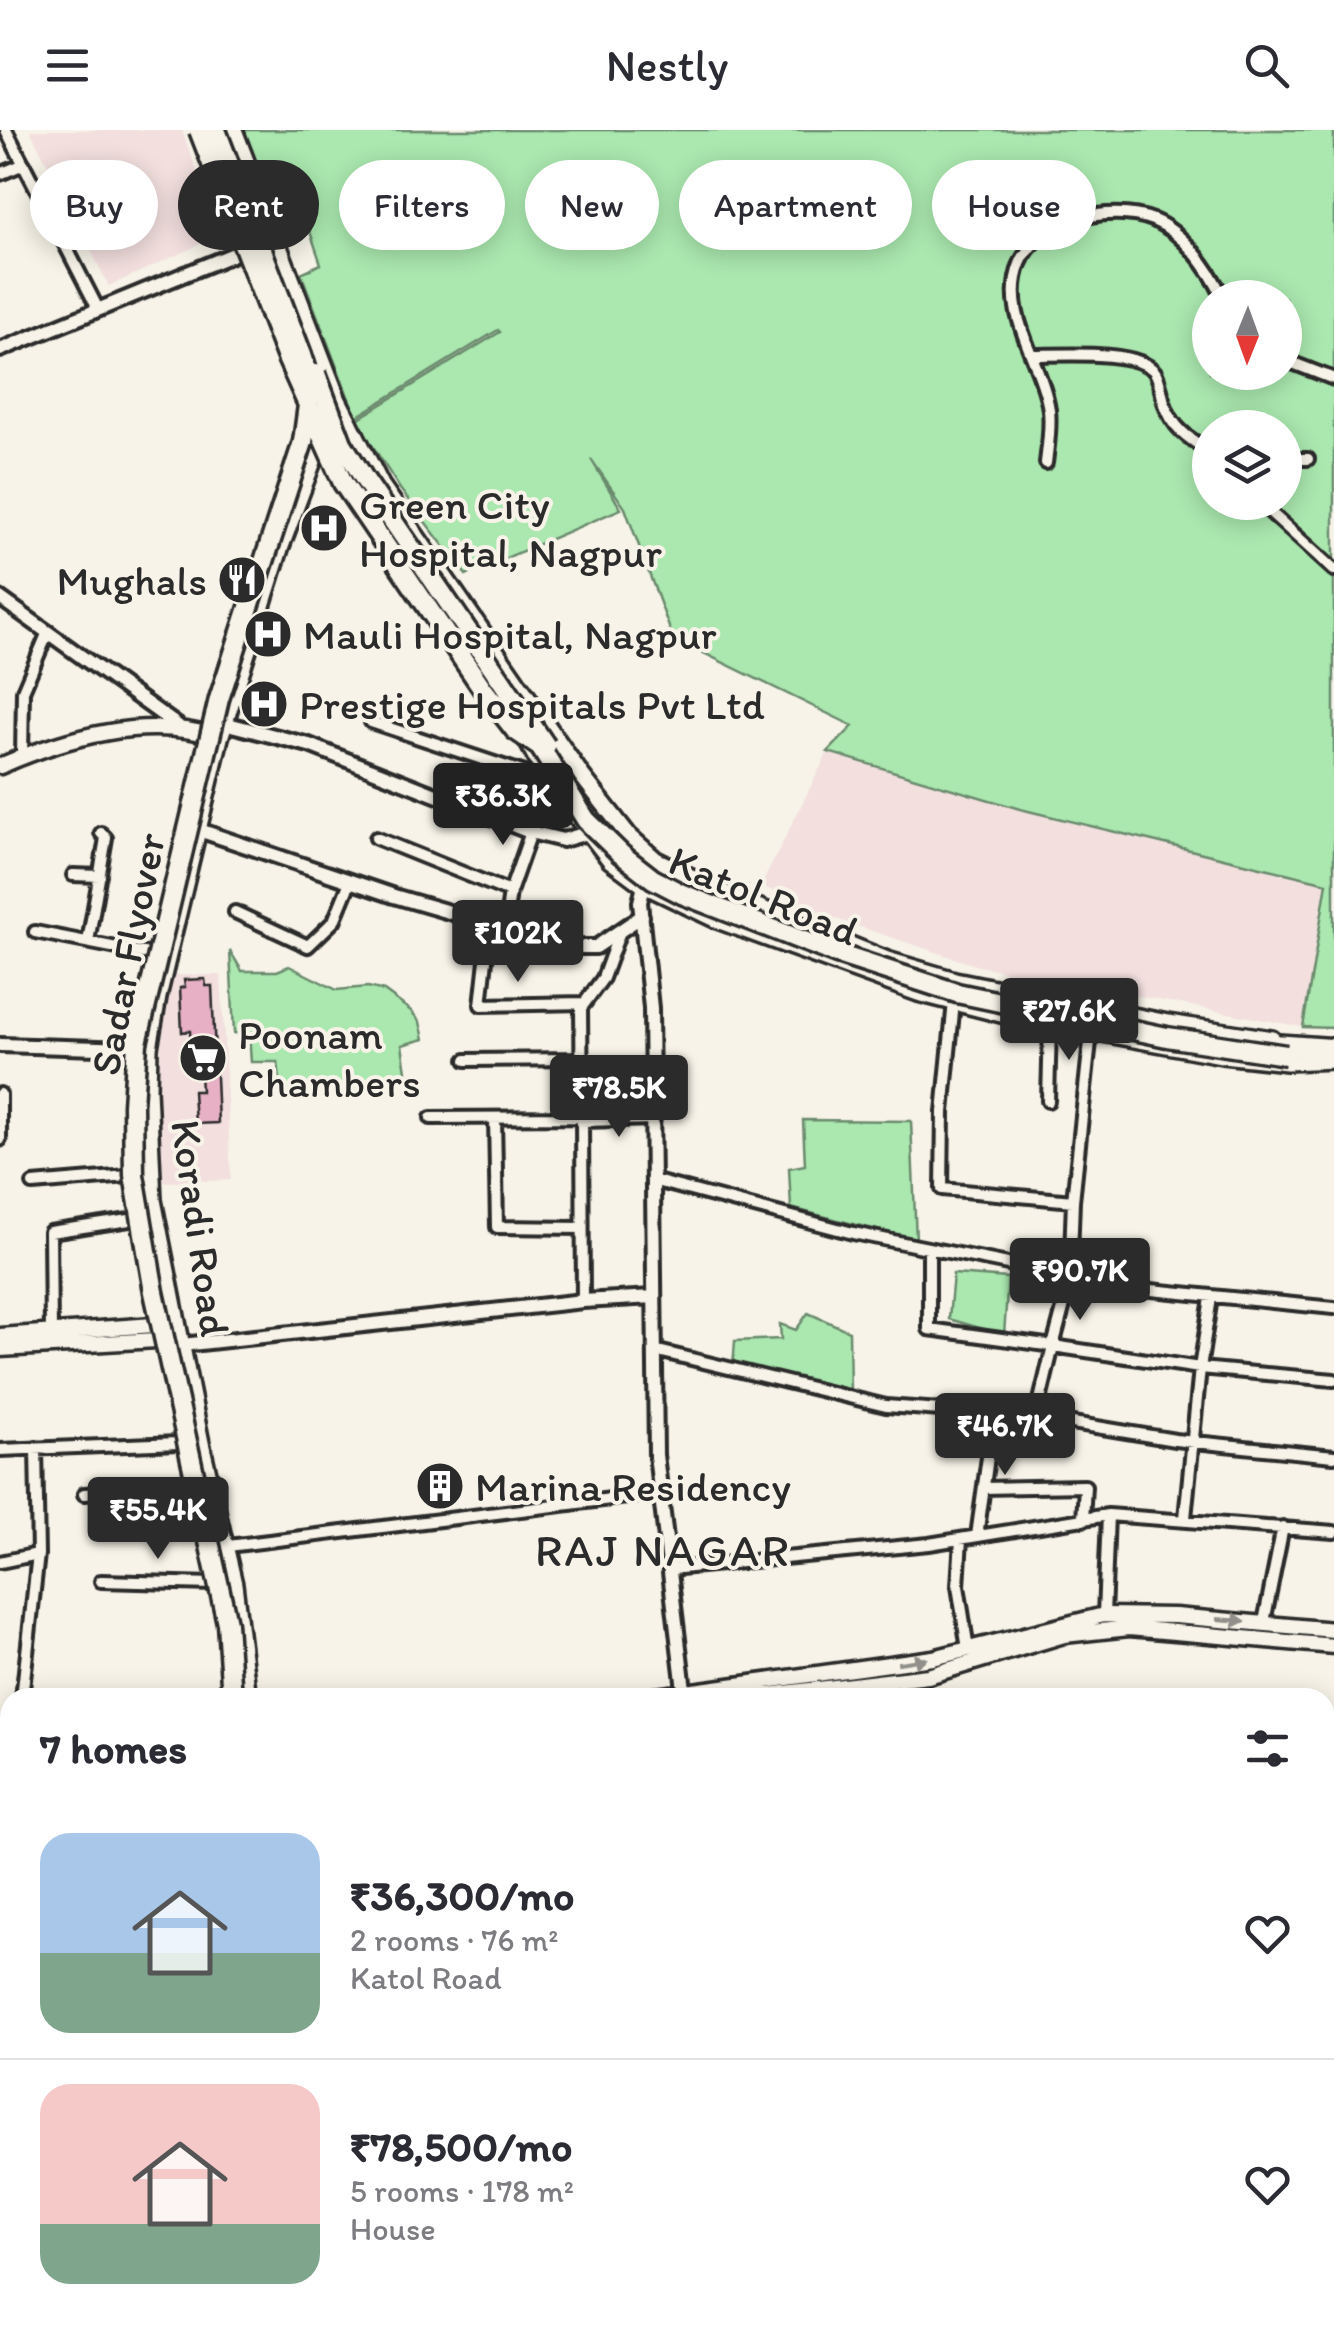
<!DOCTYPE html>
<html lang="en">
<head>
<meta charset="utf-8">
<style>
  body { margin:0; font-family:Itim,sans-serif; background:#f2f2f3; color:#2b2b33; height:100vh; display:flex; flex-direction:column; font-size:38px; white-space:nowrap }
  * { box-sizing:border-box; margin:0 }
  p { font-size:32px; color:#7c7c81 }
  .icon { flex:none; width:55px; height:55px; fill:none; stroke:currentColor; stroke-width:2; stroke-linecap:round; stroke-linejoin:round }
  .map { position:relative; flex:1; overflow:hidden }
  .panel { position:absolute; left:0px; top:1558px; width:1335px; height:642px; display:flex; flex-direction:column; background:#fff; border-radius:30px 30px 0 0; box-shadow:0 5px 25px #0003 }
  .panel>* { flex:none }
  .banner { position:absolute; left:30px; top:30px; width:1275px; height:90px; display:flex; gap:20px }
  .needle { width:65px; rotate:181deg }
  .tools { position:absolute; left:1192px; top:150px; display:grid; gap:20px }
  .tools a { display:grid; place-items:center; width:110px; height:110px; border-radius:50%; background:#fff; box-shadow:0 5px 25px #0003; font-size:50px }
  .price { position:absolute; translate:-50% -85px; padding:0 22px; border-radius:10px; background:#2b2b2b; color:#fff; font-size:32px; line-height:65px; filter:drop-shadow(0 2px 5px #0008) }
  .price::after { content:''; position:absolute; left:50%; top:60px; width:30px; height:22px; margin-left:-15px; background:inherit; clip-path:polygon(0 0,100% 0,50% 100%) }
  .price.current { background:#222; color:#fff }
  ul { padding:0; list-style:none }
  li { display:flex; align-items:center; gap:30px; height:250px; padding:0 40px }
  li+li { border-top:2px solid #e1e1e2 }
  li span { display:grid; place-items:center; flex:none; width:280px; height:200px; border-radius:30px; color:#555 }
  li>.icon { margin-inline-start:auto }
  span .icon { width:120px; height:120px; fill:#fffc; stroke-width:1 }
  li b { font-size:42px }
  h2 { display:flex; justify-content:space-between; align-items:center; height:120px; padding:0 40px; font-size:42px }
  .chip { padding:0 35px; border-radius:45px; background:#fff; box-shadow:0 5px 25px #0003; font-size:35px; line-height:90px }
  .chip.current { background:#2b2b2b; color:#fff }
  header { display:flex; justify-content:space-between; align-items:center; height:130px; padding:0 40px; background:#fff; font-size:45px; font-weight:600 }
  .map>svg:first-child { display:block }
</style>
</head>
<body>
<header><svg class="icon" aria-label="menu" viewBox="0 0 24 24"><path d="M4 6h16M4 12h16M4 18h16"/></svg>Nestly<svg class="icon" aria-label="search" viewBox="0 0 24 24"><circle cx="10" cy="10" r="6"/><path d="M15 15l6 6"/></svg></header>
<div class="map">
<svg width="1334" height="2199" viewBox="0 0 1334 2199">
  <rect width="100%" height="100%" fill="#f7f3e8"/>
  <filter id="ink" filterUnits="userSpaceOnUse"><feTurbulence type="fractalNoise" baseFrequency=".01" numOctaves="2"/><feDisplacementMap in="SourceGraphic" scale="20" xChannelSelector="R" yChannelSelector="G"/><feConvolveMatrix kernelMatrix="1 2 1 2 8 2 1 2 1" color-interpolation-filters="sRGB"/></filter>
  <g filter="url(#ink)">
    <path fill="#f2dfde" d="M30,0H182L213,86L209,110L109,156Z
      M828,622L1020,679L1327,753L1303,897L978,836L842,791L761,756Z
      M170,845H221L231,1050L162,1052L156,960Z"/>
    <path fill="#aae8af" stroke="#6a8a6d" stroke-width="2.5" fill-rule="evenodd" d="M242,0H1334V898L1303,897L1327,753L1020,679L828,622L853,596L673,508L625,378L591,329L621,379L466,445L400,359L356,290L500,202L498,200L356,287L301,143L321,134L289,39L259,47ZM1210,168H1285V242H1210ZM1210,298H1285V372H1210Z
      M230,821L242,841H277L289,836L337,860L368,857L384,861L411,881L420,892L424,909L402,915L407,948L375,946L373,961L282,968L278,932H251L249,904L234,903Z
      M803,990L911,991L916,1110L791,1078L789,1038L805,1035Z
      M953,1144L1008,1148L1004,1205L949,1189Z
      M808,1183L849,1201L850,1263L733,1237L735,1211L781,1209L780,1194L796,1200Z"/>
    <path fill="#e7b0c5" stroke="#2b2b2b" stroke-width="2.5" d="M205,849L206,856H212L218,993L195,994L193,961H201L200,943L192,944L190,901L182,902L180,858L185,857L184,850Z
      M452,1340L454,1371L429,1373L427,1341Z"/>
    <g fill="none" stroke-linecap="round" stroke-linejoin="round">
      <g stroke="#2b2b2b" stroke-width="18">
        <path id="minor" d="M6,0L98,179
          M0,44L24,34
          M1032,225C1061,225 1137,219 1155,242C1160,250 1161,262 1164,272C1172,298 1188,308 1210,322
          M1285,230L1334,249
          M1285,329H1308
          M1046,333C1048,315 1051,298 1049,280C1042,231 1000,184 1020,134C1038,89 1111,74 1153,90C1183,102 1210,139 1223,168
          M1259,372L1334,440
          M371,592L549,651L510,762L505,797L488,812L481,875L584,873
          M22,627L23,561L48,502
          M376,708L510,762
          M73,745L100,746
          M235,782L308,816L334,791L350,752
          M35,802L153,825
          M88,812L106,708L101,703
          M954,872L943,982L942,1059L1073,1071
          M466,930L581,929
          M0,964V1010
          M1048,971L1050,895
          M582,987L581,878L603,848L620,801
          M431,988L582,987L583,1171
          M495,988L497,1097L582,1098
          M582,991L654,989
          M652,1050L853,1103L1018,1136L1070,1152L1334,1178
          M33,1054L128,1046
          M929,1121V1199L1053,1216L1070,1152L1073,1071L1091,902
          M51,1202L50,1102L136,1089
          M654,1220L886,1276L1036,1287L1053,1216L1200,1238L1334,1250
          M1036,1287L1175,1310L1334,1326
          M0,1320L179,1313
          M984,1358L1085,1356L1083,1390
          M84,1364L190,1358
          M1185,1388L1200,1238L1211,1168
          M977,1406L994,1284
          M961,1409L958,1456L968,1519
          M220,1417L660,1363
          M0,1432L38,1424
          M670,1439L929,1414L1108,1385L1334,1402
          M101,1451L214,1454
          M1104,1485L1108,1385
          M1264,1492L1283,1397
          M22,1568L38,1424L36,1318
          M0,1614L10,1611"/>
      </g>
      <g stroke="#2b2b2b" stroke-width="20">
        <path id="tertiary" d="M0,220L251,117
          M0,468L178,596
          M216,591L309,615L530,702L563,710L587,703
          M193,698L394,766L569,817H596L642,786
          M646,748L640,772L651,878L656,1325L685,1568
          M0,915L131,919
          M173,1216L583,1171L653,1167"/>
      </g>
      <g stroke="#2b2b2b" stroke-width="21">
        <path id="secondary" d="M0,636C67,607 145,585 217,607
          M0,1206L154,1195
          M0,1219L157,1210
          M642,1568L933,1528L1104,1485L1175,1486L1334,1500
          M742,1568L928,1546L1064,1505L1129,1498L1334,1516
          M0,1718L10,1715
          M0,1731L10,1728"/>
      </g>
      <g stroke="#2b2b2b" stroke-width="22">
        <path id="primary" d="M234,0L338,270L381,355L582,646L629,706L656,730L728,765L887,830L955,850L1168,893L1272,909
          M337,323L428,463
          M463,515L501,570
          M527,611L549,651L610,730L642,754L717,790L918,863L1009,886L1222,925L1287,932L1334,930
          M248,1568L234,1454L201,1313L153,1070L148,959L149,918L158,867L220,608L280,419L324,302
          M190,2190V2199
          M224,2190L225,2199"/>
      </g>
      <g stroke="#2b2b2b" stroke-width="25">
        <path id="trunk" d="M1258,913L1331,918
          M214,2190V2199"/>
      </g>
      <use href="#minor" stroke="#f7f3e8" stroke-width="10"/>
      <use href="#tertiary" stroke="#f7f3e8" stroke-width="12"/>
      <use href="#secondary" stroke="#f7f3e8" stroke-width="14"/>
      <use href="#primary" stroke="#f7f3e8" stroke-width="15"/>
      <use href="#trunk" stroke="#f7f3e8" stroke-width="18"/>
      <g stroke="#2b2b2b" stroke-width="25" stroke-linecap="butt">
        <path id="trunk-bridge" d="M199,0L287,228L343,353L483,559L515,600L540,617L586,690L621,724L653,749L682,764L837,824L957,863L1167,907L1286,925
          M216,0L302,225L311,253L303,312L219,569L137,913L133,975L134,1045L154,1162L227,1493L232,1568
          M316,244L342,313L365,350L546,616"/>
      </g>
      <use href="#trunk-bridge" stroke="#f7f3e8" stroke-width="18"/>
    </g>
    <defs><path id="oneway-solid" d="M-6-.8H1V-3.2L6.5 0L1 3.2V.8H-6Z" transform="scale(2.5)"/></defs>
    <g fill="#918f8a">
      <use href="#oneway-solid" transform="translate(1231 1490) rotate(4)"/>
      <use href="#oneway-solid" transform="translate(912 1531) rotate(-9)"/>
    </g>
  </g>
  <defs>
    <g id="hospital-disc" transform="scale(2.5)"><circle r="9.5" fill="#2b2b2b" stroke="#f7f3e8"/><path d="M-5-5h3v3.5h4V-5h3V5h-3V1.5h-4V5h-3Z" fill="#fff"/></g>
    <g id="restaurant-disc" transform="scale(2.5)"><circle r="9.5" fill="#2b2b2b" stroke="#f7f3e8"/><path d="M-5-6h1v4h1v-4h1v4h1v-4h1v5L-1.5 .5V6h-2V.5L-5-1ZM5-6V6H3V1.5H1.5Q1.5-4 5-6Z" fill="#fff"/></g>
    <g id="supermarket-disc" transform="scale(2.5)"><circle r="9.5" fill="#2b2b2b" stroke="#f7f3e8"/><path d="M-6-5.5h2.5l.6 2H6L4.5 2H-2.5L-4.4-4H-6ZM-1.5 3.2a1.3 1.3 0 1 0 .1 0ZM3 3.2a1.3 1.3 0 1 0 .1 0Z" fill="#fff"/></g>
    <g id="building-disc" transform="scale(2.5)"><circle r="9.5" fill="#2b2b2b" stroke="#f7f3e8"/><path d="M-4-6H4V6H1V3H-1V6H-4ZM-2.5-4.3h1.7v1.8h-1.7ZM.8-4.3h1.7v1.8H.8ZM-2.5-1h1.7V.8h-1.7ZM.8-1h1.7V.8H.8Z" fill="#fff"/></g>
  </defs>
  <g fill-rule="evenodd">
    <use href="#hospital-disc" x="324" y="398"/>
    <use href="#restaurant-disc" x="242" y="450"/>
    <use href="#hospital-disc" x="268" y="504"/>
    <use href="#hospital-disc" x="264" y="574"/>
    <use href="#supermarket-disc" x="203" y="928"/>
    <use href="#building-disc" x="440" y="1356"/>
  </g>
  <g text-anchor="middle" stroke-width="8" stroke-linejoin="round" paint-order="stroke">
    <g font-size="42" fill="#2b2b2b" stroke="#f7f3e8" text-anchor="start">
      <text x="359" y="389">Green City<tspan x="359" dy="48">Hospital, Nagpur</tspan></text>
      <text x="207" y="465" text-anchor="end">Mughals</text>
      <text x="303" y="519">Mauli Hospital, Nagpur</text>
      <text x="299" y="589">Prestige Hospitals Pvt Ltd</text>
      <text x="238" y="919">Poonam<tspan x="238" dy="48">Chambers</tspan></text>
      <text x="475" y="1371">Marina Residency</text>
    </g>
    <g font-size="42" fill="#2b2b2b" stroke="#f7f3e8">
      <text transform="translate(764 765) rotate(22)" y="15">Katol Road</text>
      <text transform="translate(127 824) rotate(-79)" y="15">Sadar Flyover</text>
      <text transform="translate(201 1098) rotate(82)" y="15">Koradi Road</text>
    </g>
    <g font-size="45" letter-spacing="2.5" fill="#2b2b2b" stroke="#f7f3e8">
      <text x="663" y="1436">RAJ NAGAR</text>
    </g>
  </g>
</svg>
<div class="tools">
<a><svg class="needle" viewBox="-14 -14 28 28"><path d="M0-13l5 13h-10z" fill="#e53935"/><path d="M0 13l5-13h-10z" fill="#7c7c81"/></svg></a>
<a><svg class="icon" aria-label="layers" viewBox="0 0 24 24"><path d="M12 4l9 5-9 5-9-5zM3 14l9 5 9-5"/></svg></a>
</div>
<b class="price current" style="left:503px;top:718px">₹36.3K</b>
<b class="price" style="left:518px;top:855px">₹102K</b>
<b class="price" style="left:1069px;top:933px">₹27.6K</b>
<b class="price" style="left:619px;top:1010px">₹78.5K</b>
<b class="price" style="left:1080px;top:1193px">₹90.7K</b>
<b class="price" style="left:1005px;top:1348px">₹46.7K</b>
<b class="price" style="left:158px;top:1432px">₹55.4K</b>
<div class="banner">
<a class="chip">Buy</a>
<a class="chip current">Rent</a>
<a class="chip">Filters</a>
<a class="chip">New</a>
<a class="chip">Apartment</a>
<a class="chip">House</a>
</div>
<section class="panel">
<h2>7 homes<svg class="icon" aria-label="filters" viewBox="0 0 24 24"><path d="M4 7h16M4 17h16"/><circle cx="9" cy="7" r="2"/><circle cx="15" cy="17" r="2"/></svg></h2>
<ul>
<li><span style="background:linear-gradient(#a9c7e8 60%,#7fa58c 0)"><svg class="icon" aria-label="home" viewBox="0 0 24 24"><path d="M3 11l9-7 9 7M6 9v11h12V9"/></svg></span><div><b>₹36,300/mo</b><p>2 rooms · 76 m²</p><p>Katol Road</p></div><svg class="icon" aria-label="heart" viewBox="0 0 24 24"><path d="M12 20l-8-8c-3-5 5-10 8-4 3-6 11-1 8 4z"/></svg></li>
<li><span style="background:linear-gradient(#f6c9c9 70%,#7fa58c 0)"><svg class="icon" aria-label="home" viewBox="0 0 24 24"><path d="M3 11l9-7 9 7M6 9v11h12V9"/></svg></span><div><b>₹78,500/mo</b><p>5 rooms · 178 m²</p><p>House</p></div><svg class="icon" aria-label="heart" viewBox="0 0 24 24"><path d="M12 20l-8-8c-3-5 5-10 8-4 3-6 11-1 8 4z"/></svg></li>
</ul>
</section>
</div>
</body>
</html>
